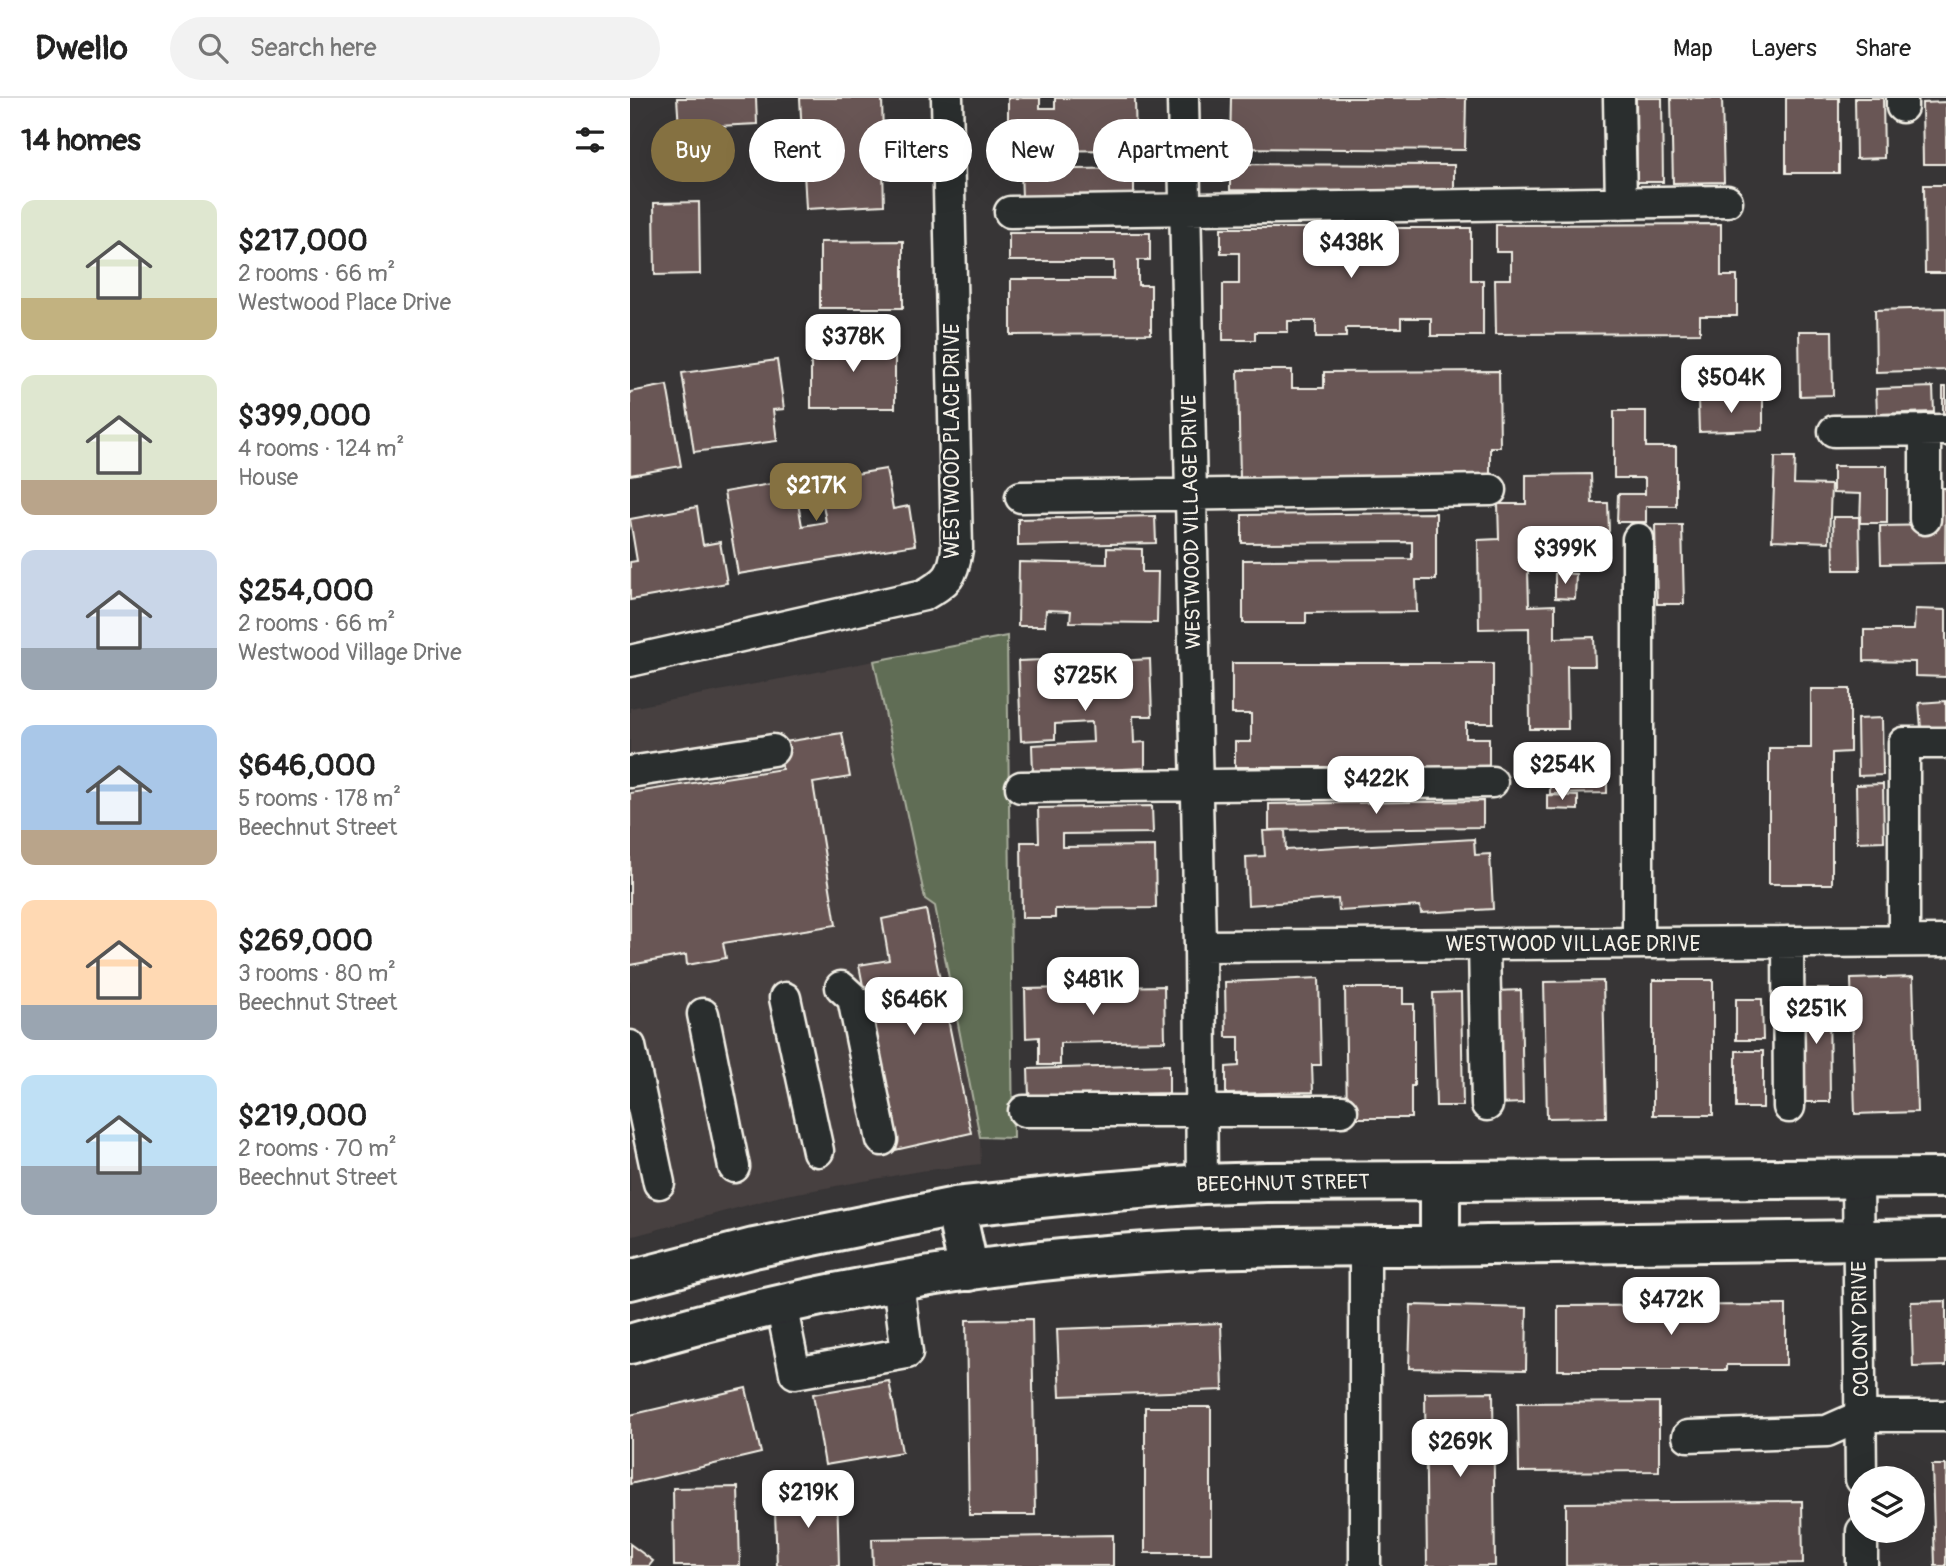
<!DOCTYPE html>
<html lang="en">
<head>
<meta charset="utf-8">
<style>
  body { margin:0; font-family:Pangolin,sans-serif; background:#f2f2f2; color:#222; height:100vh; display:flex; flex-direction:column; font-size:26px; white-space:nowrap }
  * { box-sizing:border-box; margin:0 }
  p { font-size:23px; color:#767676 }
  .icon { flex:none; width:38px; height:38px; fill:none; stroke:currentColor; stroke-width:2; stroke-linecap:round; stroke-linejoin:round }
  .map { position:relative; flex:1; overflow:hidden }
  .drawer { display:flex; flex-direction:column; background:#fff; width:630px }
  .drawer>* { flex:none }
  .guide { position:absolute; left:21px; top:21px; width:665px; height:63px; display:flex; gap:14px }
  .controls { position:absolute; left:1218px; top:1368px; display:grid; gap:14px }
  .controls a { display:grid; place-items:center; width:77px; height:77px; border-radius:50%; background:#fff; box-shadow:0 7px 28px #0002; font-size:35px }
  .price { position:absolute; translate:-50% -60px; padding:0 16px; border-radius:14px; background:#fff; color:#222; font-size:23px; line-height:46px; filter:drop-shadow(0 2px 4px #0008) }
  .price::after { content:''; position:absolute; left:50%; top:42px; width:21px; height:16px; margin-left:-10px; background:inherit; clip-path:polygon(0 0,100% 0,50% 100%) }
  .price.active { background:#857141; color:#fff }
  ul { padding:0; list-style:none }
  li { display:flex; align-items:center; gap:21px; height:175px; padding:0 21px }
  li span { display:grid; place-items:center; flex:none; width:196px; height:140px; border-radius:14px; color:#555 }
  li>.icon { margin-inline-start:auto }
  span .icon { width:84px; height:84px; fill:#fffc; stroke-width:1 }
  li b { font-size:30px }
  h2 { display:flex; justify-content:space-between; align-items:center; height:84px; padding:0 21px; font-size:30px }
  .tag { padding:0 24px; border-radius:32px; background:#fff; box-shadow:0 7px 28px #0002; font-size:24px; line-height:63px }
  .tag.active { background:#857141; color:#fff }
  header { display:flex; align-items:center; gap:42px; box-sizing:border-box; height:98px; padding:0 35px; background:#fff; border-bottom:2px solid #e0e0e0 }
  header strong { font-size:33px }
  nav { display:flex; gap:38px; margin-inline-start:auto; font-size:24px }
  .search { width:490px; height:63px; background:#f2f2f2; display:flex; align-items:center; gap:18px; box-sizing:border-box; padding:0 24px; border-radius:38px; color:#767676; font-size:26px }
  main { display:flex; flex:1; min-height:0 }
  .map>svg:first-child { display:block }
</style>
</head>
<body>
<header>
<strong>Dwello</strong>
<div class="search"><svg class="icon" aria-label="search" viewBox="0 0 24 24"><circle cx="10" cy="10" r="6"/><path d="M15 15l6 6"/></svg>Search here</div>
<nav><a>Map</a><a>Layers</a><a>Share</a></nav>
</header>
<main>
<section class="drawer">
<h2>14 homes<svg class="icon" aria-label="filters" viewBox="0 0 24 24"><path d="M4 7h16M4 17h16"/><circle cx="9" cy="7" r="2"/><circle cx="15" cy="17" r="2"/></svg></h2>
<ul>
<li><span style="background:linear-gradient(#dfe7d0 70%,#c2b280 0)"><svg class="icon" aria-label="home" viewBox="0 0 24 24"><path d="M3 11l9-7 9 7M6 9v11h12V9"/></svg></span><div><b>$217,000</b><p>2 rooms · 66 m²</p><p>Westwood Place Drive</p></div></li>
<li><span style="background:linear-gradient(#dfe7d0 75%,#b9a48a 0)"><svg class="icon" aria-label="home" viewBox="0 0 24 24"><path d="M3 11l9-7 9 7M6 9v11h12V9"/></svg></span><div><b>$399,000</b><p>4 rooms · 124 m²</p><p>House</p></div></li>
<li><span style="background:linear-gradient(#c9d6e8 70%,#9aa5b1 0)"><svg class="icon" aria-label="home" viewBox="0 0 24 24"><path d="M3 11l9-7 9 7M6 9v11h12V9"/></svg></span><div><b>$254,000</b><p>2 rooms · 66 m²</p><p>Westwood Village Drive</p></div></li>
<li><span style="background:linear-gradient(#a9c7e8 75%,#b9a48a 0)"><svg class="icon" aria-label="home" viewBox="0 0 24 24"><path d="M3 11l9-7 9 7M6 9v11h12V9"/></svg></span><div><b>$646,000</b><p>5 rooms · 178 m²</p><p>Beechnut Street</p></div></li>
<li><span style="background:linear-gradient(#ffd9b3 75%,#9aa5b1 0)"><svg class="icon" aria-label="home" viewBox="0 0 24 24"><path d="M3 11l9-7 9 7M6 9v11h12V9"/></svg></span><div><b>$269,000</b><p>3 rooms · 80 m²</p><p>Beechnut Street</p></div></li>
<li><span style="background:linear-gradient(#bfe0f5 65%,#9aa5b1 0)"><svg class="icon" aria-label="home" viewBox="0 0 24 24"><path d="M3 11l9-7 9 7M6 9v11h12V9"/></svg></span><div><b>$219,000</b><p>2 rooms · 70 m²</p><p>Beechnut Street</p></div></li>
</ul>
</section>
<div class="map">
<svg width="1316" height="1468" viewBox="0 0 1316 1468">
  <rect width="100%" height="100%" fill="#373536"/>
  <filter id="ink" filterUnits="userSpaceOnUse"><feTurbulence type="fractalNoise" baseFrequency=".0143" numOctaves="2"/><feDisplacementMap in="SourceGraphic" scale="14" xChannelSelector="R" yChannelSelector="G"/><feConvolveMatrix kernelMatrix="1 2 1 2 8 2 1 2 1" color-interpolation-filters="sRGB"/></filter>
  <g filter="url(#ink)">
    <path fill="#463f3f" d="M244,563L295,801L305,808L350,1039L351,1066L290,1073L151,1098L0,1139V610Z"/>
    <path fill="#616d55" stroke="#aaaf9e" stroke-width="2" d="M377,538L383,1040L350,1039L305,808L295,801L244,563Z"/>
    <path fill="#695754" stroke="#f4f1e8" stroke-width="2" d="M47,0H126L127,26L49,30Z
      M170,0H252L253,40L239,41L240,72L253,71L254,107L176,111Z
      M378,0H410V10H425V0H505L506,52L378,53Z
      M601,0H836L835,52L600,50Z
      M1006,0H1032L1033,84H1007Z
      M1041,0H1092L1094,84L1043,85Z
      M1156,0H1209V75H1156Z
      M1225,0H1253L1254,60L1226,61Z
      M1316,4V66H1293L1292,5Z
      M600,66L824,67V94L600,92Z
      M504,70V97L392,99L391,72Z
      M1294,87H1316V175H1295Z
      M69,104L70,176L25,177L24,105Z
      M1091,126V178H1107V218H1070V235L866,236L865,181H881V154H866V127Z
      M591,130H841V182H853V238H801V220H771V230H716V239H686V223H658V234H625V242H593V186H609V155H591Z
      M379,135H520V162H508V187H521V236L381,237V181H484V163H379Z
      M273,143V210H190V144Z
      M1316,210V272L1246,274L1245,212Z
      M1169,233H1202L1203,297L1170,298Z
      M181,243H265V310H181Z
      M147,262L154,311L143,312L147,343L64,354L52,275Z
      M608,272H662V290H694V274L869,273L870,349H860V378L610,381Z
      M37,287L51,368L0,377V294Z
      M1303,289L1304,314L1247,316L1246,291Z
      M1313,289H1316V316H1313Z
      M1133,300V332L1069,334L1068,302Z
      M984,313H1016V349H1046V408H1016V424H987L988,396H1015V380H984Z
      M1145,359H1165L1164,386L1201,387L1199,444L1142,442Z
      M1203,368H1257V425H1230L1231,396L1203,395Z
      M256,371L263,411L279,408L285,447L108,476L94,394L164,382L172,428L196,424L189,382Z
      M961,376L962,405H978L979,433H950L951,469L925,470V443H908V472H898L899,508L925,507V540L964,539L965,568H937L938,631H900L899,530L849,531L848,442L869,441L868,406H896V377Z
      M1308,390H1316L1315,465L1251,466L1250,428L1309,427Z
      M67,409L73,447L90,444L97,485L0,502V464L7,463L0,421Z
      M806,415V482H786L787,514L676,515V525H613V462L782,461V444L612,445V417Z
      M525,418L526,445L388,448V421Z
      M1203,419H1229L1230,472H1204Z
      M1025,427H1052L1054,506H1027Z
      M477,450L512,451V474H528L527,525L440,524L441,513L416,512L415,528H388L389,464L477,466Z
      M925,475L946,476L945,501L925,500Z
      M1285,511L1316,512V579L1285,578V564L1234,563V532H1284Z
      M520,561L522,618H503L504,645L515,644V670L403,675L402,647L463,644L462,624L425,626V641L391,643L388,563L413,562V568L488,565V563Z
      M602,565H863V625H836V640H859V669H605V644H621V616H602Z
      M1181,591H1220V654L1202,655V786H1139V650H1181Z
      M1316,603V629L1291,630L1289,605Z
      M1252,620L1253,677L1228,678L1227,621Z
      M212,635L220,679L183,685L206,827L93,845L96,860L57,867L56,857L0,867V695L152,671L148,645Z
      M977,669V695L920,696V670Z
      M1253,686L1254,743L1227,744L1226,687Z
      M917,697L948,698V712L917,711Z
      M853,703V729L639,732V706Z
      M522,708L523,735L432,736V749L525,748L526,810L425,811V820H392L391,744H409L408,710Z
      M655,732L656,752L844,741L845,757L860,756L863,811L791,815L790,808L709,813L708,801L618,807L616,759L635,758L633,733Z
      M296,812L341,1035L265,1052L229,867L259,862L252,821Z
      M1283,879L1287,1014L1225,1016L1221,881Z
      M689,880L691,967H682L683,994L596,996V969L609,968V939H596L595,884Z
      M1023,882H1083V1017H1023Z
      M973,883L976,1019L917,1020L914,884Z
      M534,888L535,943L430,945V967H409V939L396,940L395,891Z
      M715,890H773V906H784V988H781V1020H717Z
      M1172,891H1199L1200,1004H1173Z
      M891,892L893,1005L867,1006L864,893Z
      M831,894L833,1008H806L803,895Z
      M1106,901H1132L1133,942H1106Z
      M1106,953H1133V1010H1106Z
      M539,967V995L399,998L398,971Z
      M1316,1203V1268L1283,1269L1281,1204Z
      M781,1207L897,1210L896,1272L779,1270Z
      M1156,1207V1267H1097V1272H928V1208Z
      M402,1221L405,1417H339L336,1222Z
      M591,1225L593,1292L430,1298L427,1231Z
      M259,1283L272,1354L195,1367L183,1296Z
      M116,1290L131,1355L0,1386V1317Z
      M863,1294L865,1468H797L795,1295Z
      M1029,1304V1373L889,1374L888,1305Z
      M515,1309H581V1455H515Z
      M1302,1367H1316V1468H1305Z
      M108,1389L110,1468H44L43,1390Z
      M207,1392L209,1468H147L145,1414H155V1394Z
      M1172,1403L1173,1465L936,1468V1405Z
      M483,1437V1468H243L242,1441Z
      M0,1446L23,1463L19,1468H0Z"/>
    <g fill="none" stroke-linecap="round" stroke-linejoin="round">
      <g stroke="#f4f1e8" stroke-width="35">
        <path id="minor" d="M553,0L570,848L572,1086
          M989,0L991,105
          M1272,0V9
          M380,114L1097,103
          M1295,332V421
          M1204,333L1316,332
          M391,399L861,392
          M1008,441V845
          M0,563L294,497C318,483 323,479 327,451L317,0
          M0,674L143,652
          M391,689L862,684
          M1274,843V645H1316
          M1158,844L1159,1009
          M854,846L857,1007
          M570,848L1316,843
          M211,889L223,900L252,1042
          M155,900L188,1053
          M73,916L104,1069
          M0,948L29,1085
          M394,1013H712
          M1228,1081L1231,1381
          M151,1206L165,1275L277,1255L268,1184
          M1058,1338L1197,1333L1231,1318H1316
          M1232,1433V1468
          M735,1468V1149"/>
      </g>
      <g stroke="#f4f1e8" stroke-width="44">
        <path id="major" d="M810,1083V1148
          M325,1109L339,1173
          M0,1182L124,1150L325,1109L459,1095L572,1086L637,1084L1316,1080
          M0,1246C168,1196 343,1165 517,1154C630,1147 744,1149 857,1147C1010,1145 1163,1143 1316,1141"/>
      </g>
      <use href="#minor" stroke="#2a2d2e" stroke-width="30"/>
      <use href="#major" stroke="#2a2d2e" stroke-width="38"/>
    </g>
  </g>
  <g text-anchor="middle" stroke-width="5" stroke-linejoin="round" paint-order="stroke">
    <g font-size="21" fill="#f4f1e8" stroke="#2a2d2e">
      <text transform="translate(322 343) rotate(-90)" y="7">WESTWOOD PLACE DRIVE</text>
      <text transform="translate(561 424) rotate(-91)" y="7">WESTWOOD VILLAGE DRIVE</text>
      <text x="943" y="853">WESTWOOD VILLAGE DRIVE</text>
      <text transform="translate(653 1085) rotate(-1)" y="7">BEECHNUT STREET</text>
      <text transform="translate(1230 1231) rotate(-91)" y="7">COLONY DRIVE</text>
    </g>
  </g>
</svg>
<div class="controls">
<a><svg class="icon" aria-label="layers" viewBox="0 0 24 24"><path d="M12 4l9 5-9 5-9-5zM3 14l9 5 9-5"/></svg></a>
</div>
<b class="price" style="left:721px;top:182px">$438K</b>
<b class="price" style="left:223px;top:276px">$378K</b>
<b class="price" style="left:1101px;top:317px">$504K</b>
<b class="price active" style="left:186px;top:425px">$217K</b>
<b class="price" style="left:935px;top:488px">$399K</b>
<b class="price" style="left:455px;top:615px">$725K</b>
<b class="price" style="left:932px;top:704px">$254K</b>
<b class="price" style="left:746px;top:718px">$422K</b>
<b class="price" style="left:463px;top:919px">$481K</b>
<b class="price" style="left:284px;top:939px">$646K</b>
<b class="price" style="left:1186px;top:948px">$251K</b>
<b class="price" style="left:1041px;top:1239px">$472K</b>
<b class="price" style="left:830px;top:1381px">$269K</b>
<b class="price" style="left:178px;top:1432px">$219K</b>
<div class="guide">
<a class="tag active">Buy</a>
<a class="tag">Rent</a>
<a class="tag">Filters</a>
<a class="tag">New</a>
<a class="tag">Apartment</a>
</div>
</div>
</main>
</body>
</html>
